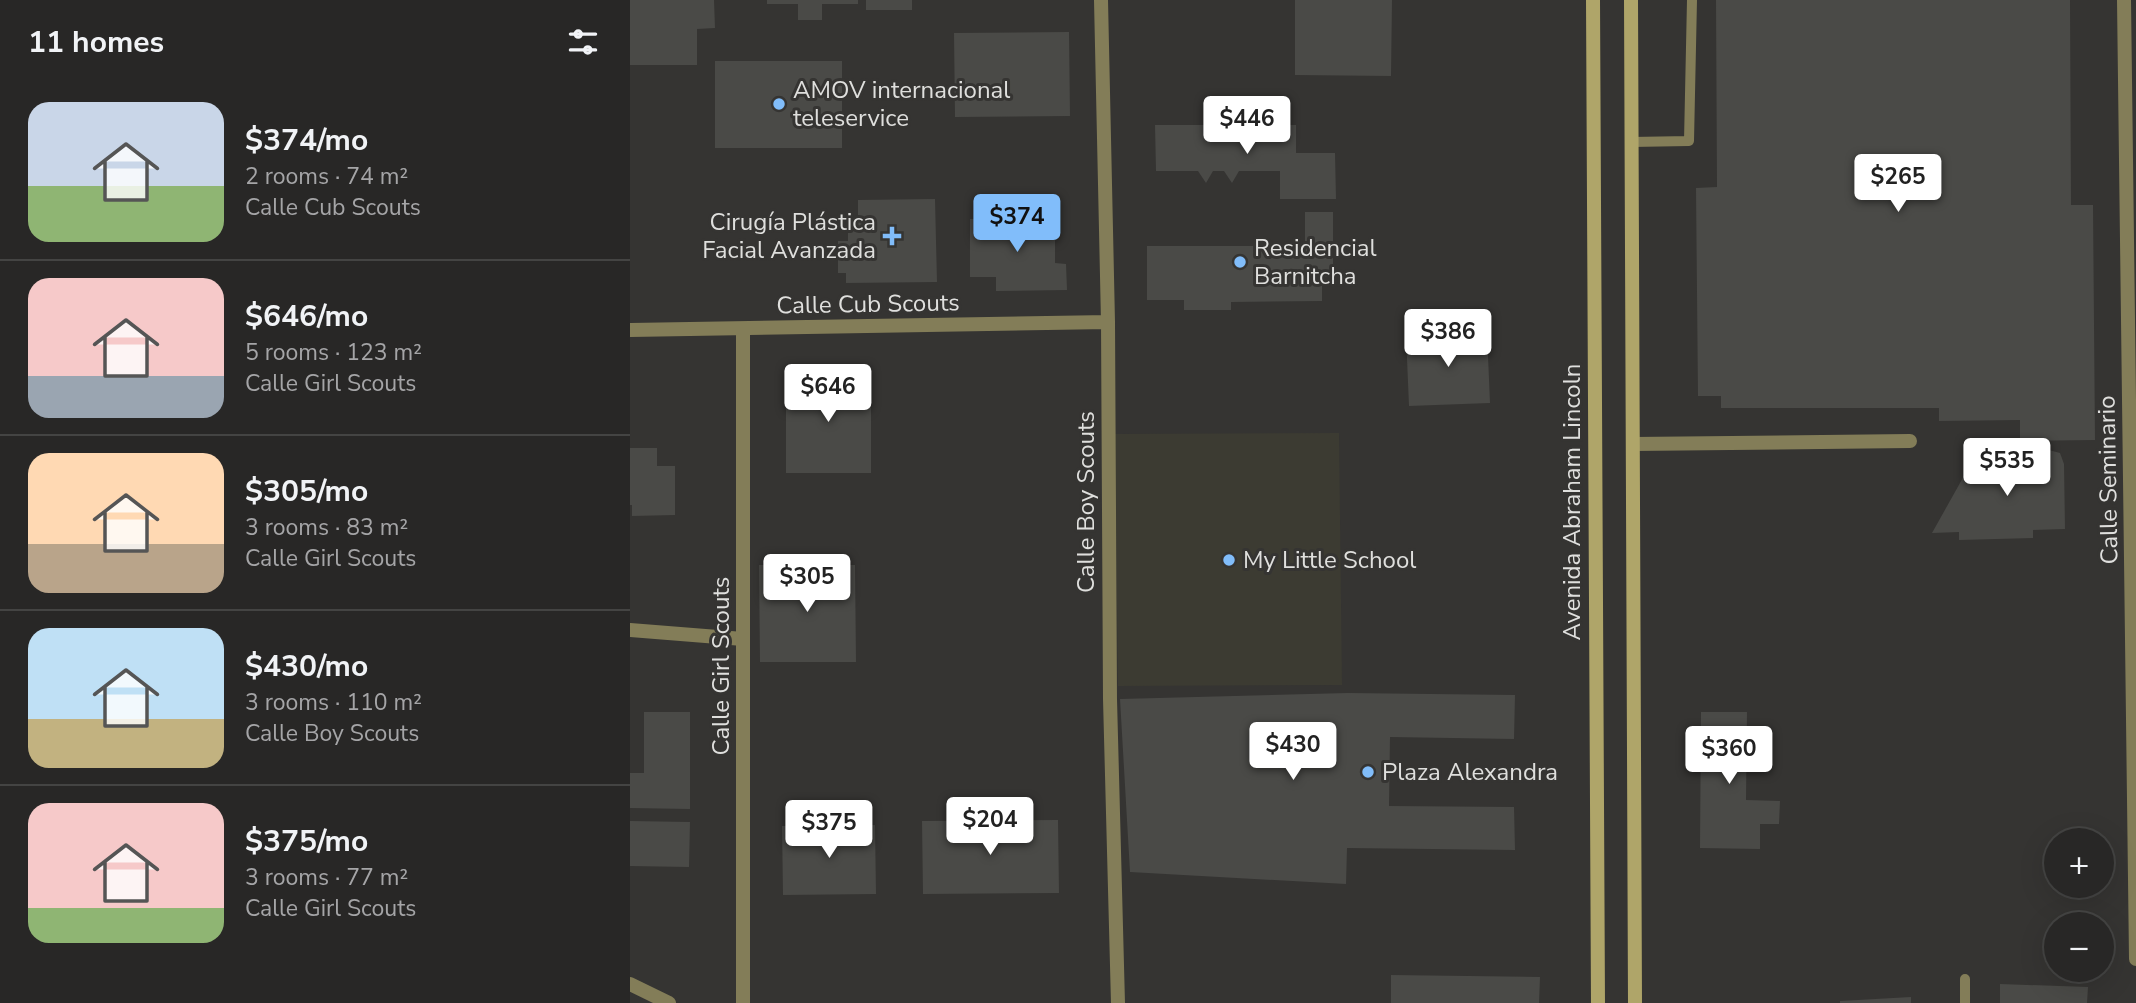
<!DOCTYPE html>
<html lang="en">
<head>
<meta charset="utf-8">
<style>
  body { margin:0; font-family:"Nunito Sans",sans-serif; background:#302f2e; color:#f1f3f6; height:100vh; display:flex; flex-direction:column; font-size:26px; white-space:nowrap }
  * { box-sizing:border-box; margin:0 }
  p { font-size:23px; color:#a5a5a7 }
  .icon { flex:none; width:38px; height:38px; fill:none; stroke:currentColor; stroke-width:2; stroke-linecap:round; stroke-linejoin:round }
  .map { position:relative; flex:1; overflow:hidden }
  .sheet { display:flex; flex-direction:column; background:#282726; width:630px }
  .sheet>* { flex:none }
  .buttons { position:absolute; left:1414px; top:828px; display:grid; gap:14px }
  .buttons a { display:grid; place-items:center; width:70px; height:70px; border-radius:50%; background:#282726; box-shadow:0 7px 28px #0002,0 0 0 2px #444443; font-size:35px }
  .price { position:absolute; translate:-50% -60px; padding:0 16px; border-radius:7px; background:#fff; color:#222; font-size:23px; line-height:46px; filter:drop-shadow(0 2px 4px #0008) }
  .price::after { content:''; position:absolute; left:50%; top:42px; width:21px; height:16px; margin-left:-10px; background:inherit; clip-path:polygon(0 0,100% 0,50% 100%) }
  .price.on { background:#81bdfa; color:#111 }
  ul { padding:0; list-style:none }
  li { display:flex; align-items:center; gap:21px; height:175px; padding:0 28px }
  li+li { border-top:2px solid #444443 }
  li span { display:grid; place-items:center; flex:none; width:196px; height:140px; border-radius:21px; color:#555 }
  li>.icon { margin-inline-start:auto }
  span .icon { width:84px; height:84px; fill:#fffc; stroke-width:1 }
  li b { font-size:30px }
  h2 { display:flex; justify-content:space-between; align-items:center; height:84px; padding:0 28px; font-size:30px }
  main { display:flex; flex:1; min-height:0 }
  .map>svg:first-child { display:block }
</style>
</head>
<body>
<main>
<section class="sheet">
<h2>11 homes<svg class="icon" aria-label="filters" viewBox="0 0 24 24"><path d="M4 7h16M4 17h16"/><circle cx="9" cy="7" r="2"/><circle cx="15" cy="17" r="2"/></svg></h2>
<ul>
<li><span style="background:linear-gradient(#c9d6e8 60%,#8fb573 0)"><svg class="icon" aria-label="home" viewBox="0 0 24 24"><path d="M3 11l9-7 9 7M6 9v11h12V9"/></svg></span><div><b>$374/mo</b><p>2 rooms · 74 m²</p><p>Calle Cub Scouts</p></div></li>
<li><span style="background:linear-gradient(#f6c9c9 70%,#9aa5b1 0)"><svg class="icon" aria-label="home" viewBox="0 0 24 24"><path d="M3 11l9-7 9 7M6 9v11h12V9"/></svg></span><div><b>$646/mo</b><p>5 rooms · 123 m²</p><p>Calle Girl Scouts</p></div></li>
<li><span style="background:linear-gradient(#ffd9b3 65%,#b9a48a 0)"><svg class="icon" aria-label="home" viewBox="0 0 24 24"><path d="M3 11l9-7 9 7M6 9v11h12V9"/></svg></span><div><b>$305/mo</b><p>3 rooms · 83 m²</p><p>Calle Girl Scouts</p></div></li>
<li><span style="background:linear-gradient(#bfe0f5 65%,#c2b280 0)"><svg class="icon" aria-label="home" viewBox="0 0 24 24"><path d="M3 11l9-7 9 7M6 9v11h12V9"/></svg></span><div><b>$430/mo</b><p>3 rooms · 110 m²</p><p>Calle Boy Scouts</p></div></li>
<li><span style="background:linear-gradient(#f6c9c9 75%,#8fb573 0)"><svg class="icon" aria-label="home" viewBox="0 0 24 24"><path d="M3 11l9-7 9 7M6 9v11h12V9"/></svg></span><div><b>$375/mo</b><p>3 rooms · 77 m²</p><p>Calle Girl Scouts</p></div></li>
</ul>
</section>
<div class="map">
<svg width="1506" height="1003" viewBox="0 0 1506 1003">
  <rect width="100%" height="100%" fill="#353432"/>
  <path fill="#3c3b32" d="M709,433L712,685L488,686L485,434Z"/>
  <path fill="#4a4a47" d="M0,0H84L85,28L67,29V65H0Z
    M137,0H228V4H192V20H168V4H137Z
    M236,0H282V10H236Z
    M665,0H762L761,76L665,75Z
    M1086,0H1440L1441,205H1463L1465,440L1390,441V420L1309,421V408H1091V396H1068L1066,188L1087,187Z
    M439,32L440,116L325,117L324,33Z
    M85,61H212V148H85Z
    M525,125H666V153H705L706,199H650V171H609L602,183L594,171H583L576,183L568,171H526Z
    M305,199L307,282L216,283V273H208V241H218V231H224V222H228V200Z
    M675,212H703V277H692V301L601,302V310H554V300H517V246H675Z
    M340,219L425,220V263L436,264L437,290L366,291V277H340Z
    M857,332L860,403L779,406L776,335Z
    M156,375L241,376V473H156Z
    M0,448H27V466H45V515L2,516V505H0Z
    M1415,449L1430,453L1434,464L1435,529L1403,530V538L1329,540V532L1302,533L1344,458L1384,453L1385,462L1404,459Z
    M129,565H225L226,662H130Z
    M718,693L885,695L884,739L760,737L759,806L884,807L885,850L717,848L716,884L500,872L490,699Z
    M14,712H60V809L0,808V773H14Z
    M1071,712H1117L1116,800L1150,801L1149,824H1130V849L1070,848Z
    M428,820L429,893L293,894L292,821Z
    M0,821L60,822L59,867L0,866Z
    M245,825L246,894L153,895L152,826Z
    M761,975L910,977L909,1003H761Z
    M1370,984L1458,987L1457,1003H1370Z
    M1281,997V1003H1210V1001Z"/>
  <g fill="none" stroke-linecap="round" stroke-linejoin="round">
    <path stroke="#837d58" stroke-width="10" d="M1001,142L1059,141L1062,0
      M1335,979V1003"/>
    <path stroke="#837d58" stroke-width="14" d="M471,0L478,322L480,699L488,1003
      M1494,0L1506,959
      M0,330L478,322
      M1003,444L1280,441
      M0,630L113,639
      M0,984L39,1003
      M113,1003V330"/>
    <path stroke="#afa569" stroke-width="14" d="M963,0L968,1003
      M1001,0L1005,1003"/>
  </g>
  <g fill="#81bdfa" stroke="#353432" stroke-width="2.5">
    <circle cx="149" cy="104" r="7"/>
    <path d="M258.5 225.5h7v7h7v7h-7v7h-7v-7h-7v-7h7z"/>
    <circle cx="610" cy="262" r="7"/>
    <circle cx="599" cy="560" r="7"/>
    <circle cx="738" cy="772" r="7"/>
  </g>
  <g text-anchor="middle" stroke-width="6" stroke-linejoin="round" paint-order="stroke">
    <g font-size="24" fill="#dfdfdd" stroke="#353432" text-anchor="start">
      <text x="163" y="98">AMOV internacional<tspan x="163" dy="28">teleservice</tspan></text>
      <text x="246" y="230" text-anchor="end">Cirugía Plástica<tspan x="246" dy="28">Facial Avanzada</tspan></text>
      <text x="624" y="256">Residencial<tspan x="624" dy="28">Barnitcha</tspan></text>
      <text x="613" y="568">My Little School</text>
      <text x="752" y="780">Plaza Alexandra</text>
    </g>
    <g font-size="24" fill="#dfdfdd" stroke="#353432">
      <text transform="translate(238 304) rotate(-1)" y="8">Calle Cub Scouts</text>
      <text transform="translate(1478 480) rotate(-91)" y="8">Calle Seminario</text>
      <text transform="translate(456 502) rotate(-90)" y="8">Calle Boy Scouts</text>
      <text transform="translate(942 502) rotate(-90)" y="8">Avenida Abraham Lincoln</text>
      <text transform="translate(91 666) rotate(-90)" y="8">Calle Girl Scouts</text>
    </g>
  </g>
</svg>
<div class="buttons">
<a>+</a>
<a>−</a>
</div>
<b class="price" style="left:617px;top:156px">$446</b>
<b class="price" style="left:1268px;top:214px">$265</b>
<b class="price on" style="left:387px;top:254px">$374</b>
<b class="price" style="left:818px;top:369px">$386</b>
<b class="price" style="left:198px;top:424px">$646</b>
<b class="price" style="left:1377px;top:498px">$535</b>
<b class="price" style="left:177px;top:614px">$305</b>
<b class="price" style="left:663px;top:782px">$430</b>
<b class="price" style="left:1099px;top:786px">$360</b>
<b class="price" style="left:360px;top:857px">$204</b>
<b class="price" style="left:199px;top:860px">$375</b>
</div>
</main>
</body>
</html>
